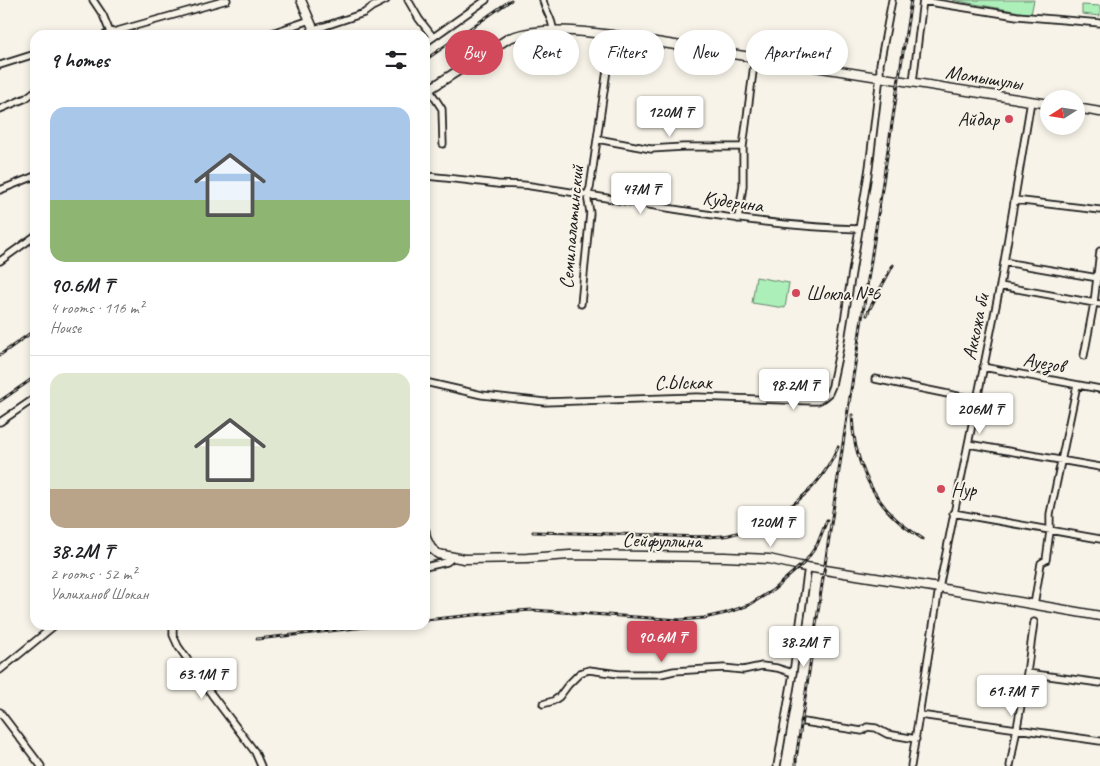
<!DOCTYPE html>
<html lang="en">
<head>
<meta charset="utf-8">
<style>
  body { margin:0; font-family:Caveat,sans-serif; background:#f2f2f2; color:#202124; height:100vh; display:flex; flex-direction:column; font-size:19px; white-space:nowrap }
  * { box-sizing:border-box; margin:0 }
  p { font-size:16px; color:#757577 }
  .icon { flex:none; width:28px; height:28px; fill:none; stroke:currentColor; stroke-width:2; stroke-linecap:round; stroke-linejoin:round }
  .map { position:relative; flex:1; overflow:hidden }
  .drawer { position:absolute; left:30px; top:30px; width:400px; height:600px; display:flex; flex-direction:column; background:#fff; border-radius:15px; box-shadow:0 2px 8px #0003 }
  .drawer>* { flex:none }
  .guide { position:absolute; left:445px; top:30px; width:475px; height:45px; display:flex; gap:10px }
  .needle { width:32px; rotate:258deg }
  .tools { position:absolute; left:1040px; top:90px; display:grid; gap:10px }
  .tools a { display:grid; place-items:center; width:45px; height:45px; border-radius:50%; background:#fff; box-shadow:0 2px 8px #0003; font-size:25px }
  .price { position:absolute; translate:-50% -42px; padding:0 11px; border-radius:5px; background:#fff; color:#222; font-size:16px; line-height:32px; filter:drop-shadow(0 1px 2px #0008) }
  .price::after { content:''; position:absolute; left:50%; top:30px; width:15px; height:11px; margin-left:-8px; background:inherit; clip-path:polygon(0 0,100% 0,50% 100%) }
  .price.selected { background:#d1495b; color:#fff }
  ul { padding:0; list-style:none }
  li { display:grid; align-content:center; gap:10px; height:265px; padding:0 20px }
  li+li { border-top:1px solid #e0e0e0 }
  li span { display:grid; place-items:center; height:155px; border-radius:15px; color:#555 }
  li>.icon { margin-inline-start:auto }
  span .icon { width:90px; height:90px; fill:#fffc; stroke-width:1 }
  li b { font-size:21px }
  h2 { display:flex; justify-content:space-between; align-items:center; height:60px; padding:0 20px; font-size:21px }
  .tag { padding:0 18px; border-radius:22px; background:#fff; box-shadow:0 2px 8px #0003; font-size:18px; line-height:45px }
  .tag.selected { background:#d1495b; color:#fff }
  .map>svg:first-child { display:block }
</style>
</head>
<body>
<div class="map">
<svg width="1100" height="766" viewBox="0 0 1100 766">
  <rect width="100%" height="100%" fill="#f7f3e8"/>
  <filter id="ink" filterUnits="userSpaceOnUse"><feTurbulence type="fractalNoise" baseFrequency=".02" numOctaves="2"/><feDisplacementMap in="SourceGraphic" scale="10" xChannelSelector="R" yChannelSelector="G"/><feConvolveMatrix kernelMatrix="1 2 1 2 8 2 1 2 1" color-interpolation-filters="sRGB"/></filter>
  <g filter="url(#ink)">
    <path fill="#acefb9" stroke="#64866a" d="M952,0H1034L1031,14Z
      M1082,5L1100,6V16L1082,14Z
      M756,277L789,283L785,308L752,303Z"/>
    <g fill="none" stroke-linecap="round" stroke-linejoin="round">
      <g stroke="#1c1c1c" stroke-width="9">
        <path id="minor" d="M93,0L103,15L111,35
          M408,0L419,19L433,37
          M543,0C545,11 553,19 553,30
          M923,1L1017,16L1100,23
          M314,29L325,26L364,13L372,7L386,0
          M105,35L110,33L227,0
          M266,35L310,20
          M425,43L486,0
          M0,65L35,54
          M913,82L923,0
          M429,89L442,109L443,144
          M0,109L26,98L35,91
          M597,139L651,149L683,147H743
          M425,176C449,178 473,181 497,184C508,185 520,184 531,186C640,202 749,226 859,229
          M0,190L35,176
          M1014,200L1100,210
          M738,219L743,186V147L755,57
          M0,261L35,236
          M1004,262L1098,278
          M1000,286L1100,304
          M581,304L590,213L587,195L590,188L612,35
          M1084,356L1094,303L1100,251
          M983,367L1100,389
          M875,379L977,400
          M425,382L482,395L545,402L697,397L812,401H818L823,398L829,393L832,386L833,380L839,352L869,168L880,76V64L892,0
          M0,422L35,398
          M968,444L1100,467
          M953,513L1100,539
          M425,567L447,562L452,558
          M1034,605L1041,563L1046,560L1050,531V514L1077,385
          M173,625V635L178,646L212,695L255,752L261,766
          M0,670L55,625
          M1027,673L1100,683
          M543,704L553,701L559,697L568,685L580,673L589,670L619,674H661L674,671L724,668L743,670L762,666L777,668L793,673
          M0,712L41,766
          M920,715L1100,741
          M804,722L862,731L867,727L876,728L887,734L916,739
          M777,766L793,673L808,567
          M911,766L939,588L1000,286L1031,101
          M1010,766L1027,673L1034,622"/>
      </g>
      <g stroke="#1c1c1c" stroke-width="11">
        <path id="major" d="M301,0L316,35
          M425,92L509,38C542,26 578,31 612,35L1049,104
          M1076,108L1100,112
          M425,531L426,538L431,548L438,554L464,559L527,558L570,555L725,557L769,559L800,566L939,588L1100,616"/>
      </g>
      <use href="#minor" stroke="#f7f3e8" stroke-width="5.5"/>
      <use href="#major" stroke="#f7f3e8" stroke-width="8"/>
      <g stroke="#1c1c1c" stroke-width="3">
        <path id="rail" d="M425,60L511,0
          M867,315L869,310L893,265
          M0,355L35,330
          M0,401L35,377
          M852,415C853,456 870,499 903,525C909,530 916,534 923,539
          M533,532C573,533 614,534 654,535C677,536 700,538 723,536C734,535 745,530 755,526C792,510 823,484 838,447
          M425,620L503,612L532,610L680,620L704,618L726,613L749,605L773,590L805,562L817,545L827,520
          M257,639L384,625
          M796,766V759L851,390L911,0"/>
      </g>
      <use href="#rail" stroke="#f7f3e8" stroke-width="1" stroke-dasharray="4" stroke-linecap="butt"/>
    </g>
  </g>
  <g fill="#d1495b" stroke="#f7f3e8" stroke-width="2">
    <circle cx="1009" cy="119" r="5"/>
    <circle cx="796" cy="293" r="5"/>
    <circle cx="941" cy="489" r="5"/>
  </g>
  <g text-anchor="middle" stroke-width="4" stroke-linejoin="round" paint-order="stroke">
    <g font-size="20" fill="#1c1c1c" stroke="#f7f3e8">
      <text transform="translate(984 77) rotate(9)" y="7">Момышулы</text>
      <text transform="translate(733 201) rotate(8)" y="7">Кудерина</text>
      <text transform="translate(571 227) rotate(-85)" y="7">Семипалатинский</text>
      <text transform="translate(975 327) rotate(-78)" y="7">Аккожа би</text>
      <text transform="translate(1044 362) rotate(10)" y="7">Ауезов</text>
      <text transform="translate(683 382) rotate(-1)" y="7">С.Ыскак</text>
      <text transform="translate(662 540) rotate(1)" y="7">Сейфуллина</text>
    </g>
    <g font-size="20" fill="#1c1c1c" stroke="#f7f3e8" text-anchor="start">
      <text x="999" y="126" text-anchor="end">Айдар</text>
      <text x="806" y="300">Шокла №6</text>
      <text x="951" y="496">Нур</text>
    </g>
  </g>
</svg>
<div class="tools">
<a><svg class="needle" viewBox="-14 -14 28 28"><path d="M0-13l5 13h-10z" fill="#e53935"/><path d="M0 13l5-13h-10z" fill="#757577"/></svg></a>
</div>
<b class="price" style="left:670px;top:138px">120M ₸</b>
<b class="price" style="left:641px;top:215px">47M ₸</b>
<b class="price" style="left:794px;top:411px">98.2M ₸</b>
<b class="price" style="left:980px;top:435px">206M ₸</b>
<b class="price" style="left:771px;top:548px">120M ₸</b>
<b class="price selected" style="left:662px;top:663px">90.6M ₸</b>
<b class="price" style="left:804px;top:668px">38.2M ₸</b>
<b class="price" style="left:202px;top:700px">63.1M ₸</b>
<b class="price" style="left:1012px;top:717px">61.7M ₸</b>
<div class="guide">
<a class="tag selected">Buy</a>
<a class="tag">Rent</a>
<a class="tag">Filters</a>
<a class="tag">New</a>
<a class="tag">Apartment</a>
</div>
<section class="drawer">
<h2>9 homes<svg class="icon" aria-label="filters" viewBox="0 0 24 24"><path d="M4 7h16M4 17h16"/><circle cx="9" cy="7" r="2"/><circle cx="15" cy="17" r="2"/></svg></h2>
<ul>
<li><span style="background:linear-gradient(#a9c7e8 60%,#8fb573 0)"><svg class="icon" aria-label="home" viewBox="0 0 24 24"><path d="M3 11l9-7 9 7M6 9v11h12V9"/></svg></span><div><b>90.6M ₸</b><p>4 rooms · 116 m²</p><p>House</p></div></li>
<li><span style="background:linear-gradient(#dfe7d0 75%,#b9a48a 0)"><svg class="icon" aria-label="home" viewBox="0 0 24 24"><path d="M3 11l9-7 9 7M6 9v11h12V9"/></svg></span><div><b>38.2M ₸</b><p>2 rooms · 52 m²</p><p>Уалиханов Шокан</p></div></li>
</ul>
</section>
</div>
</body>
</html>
